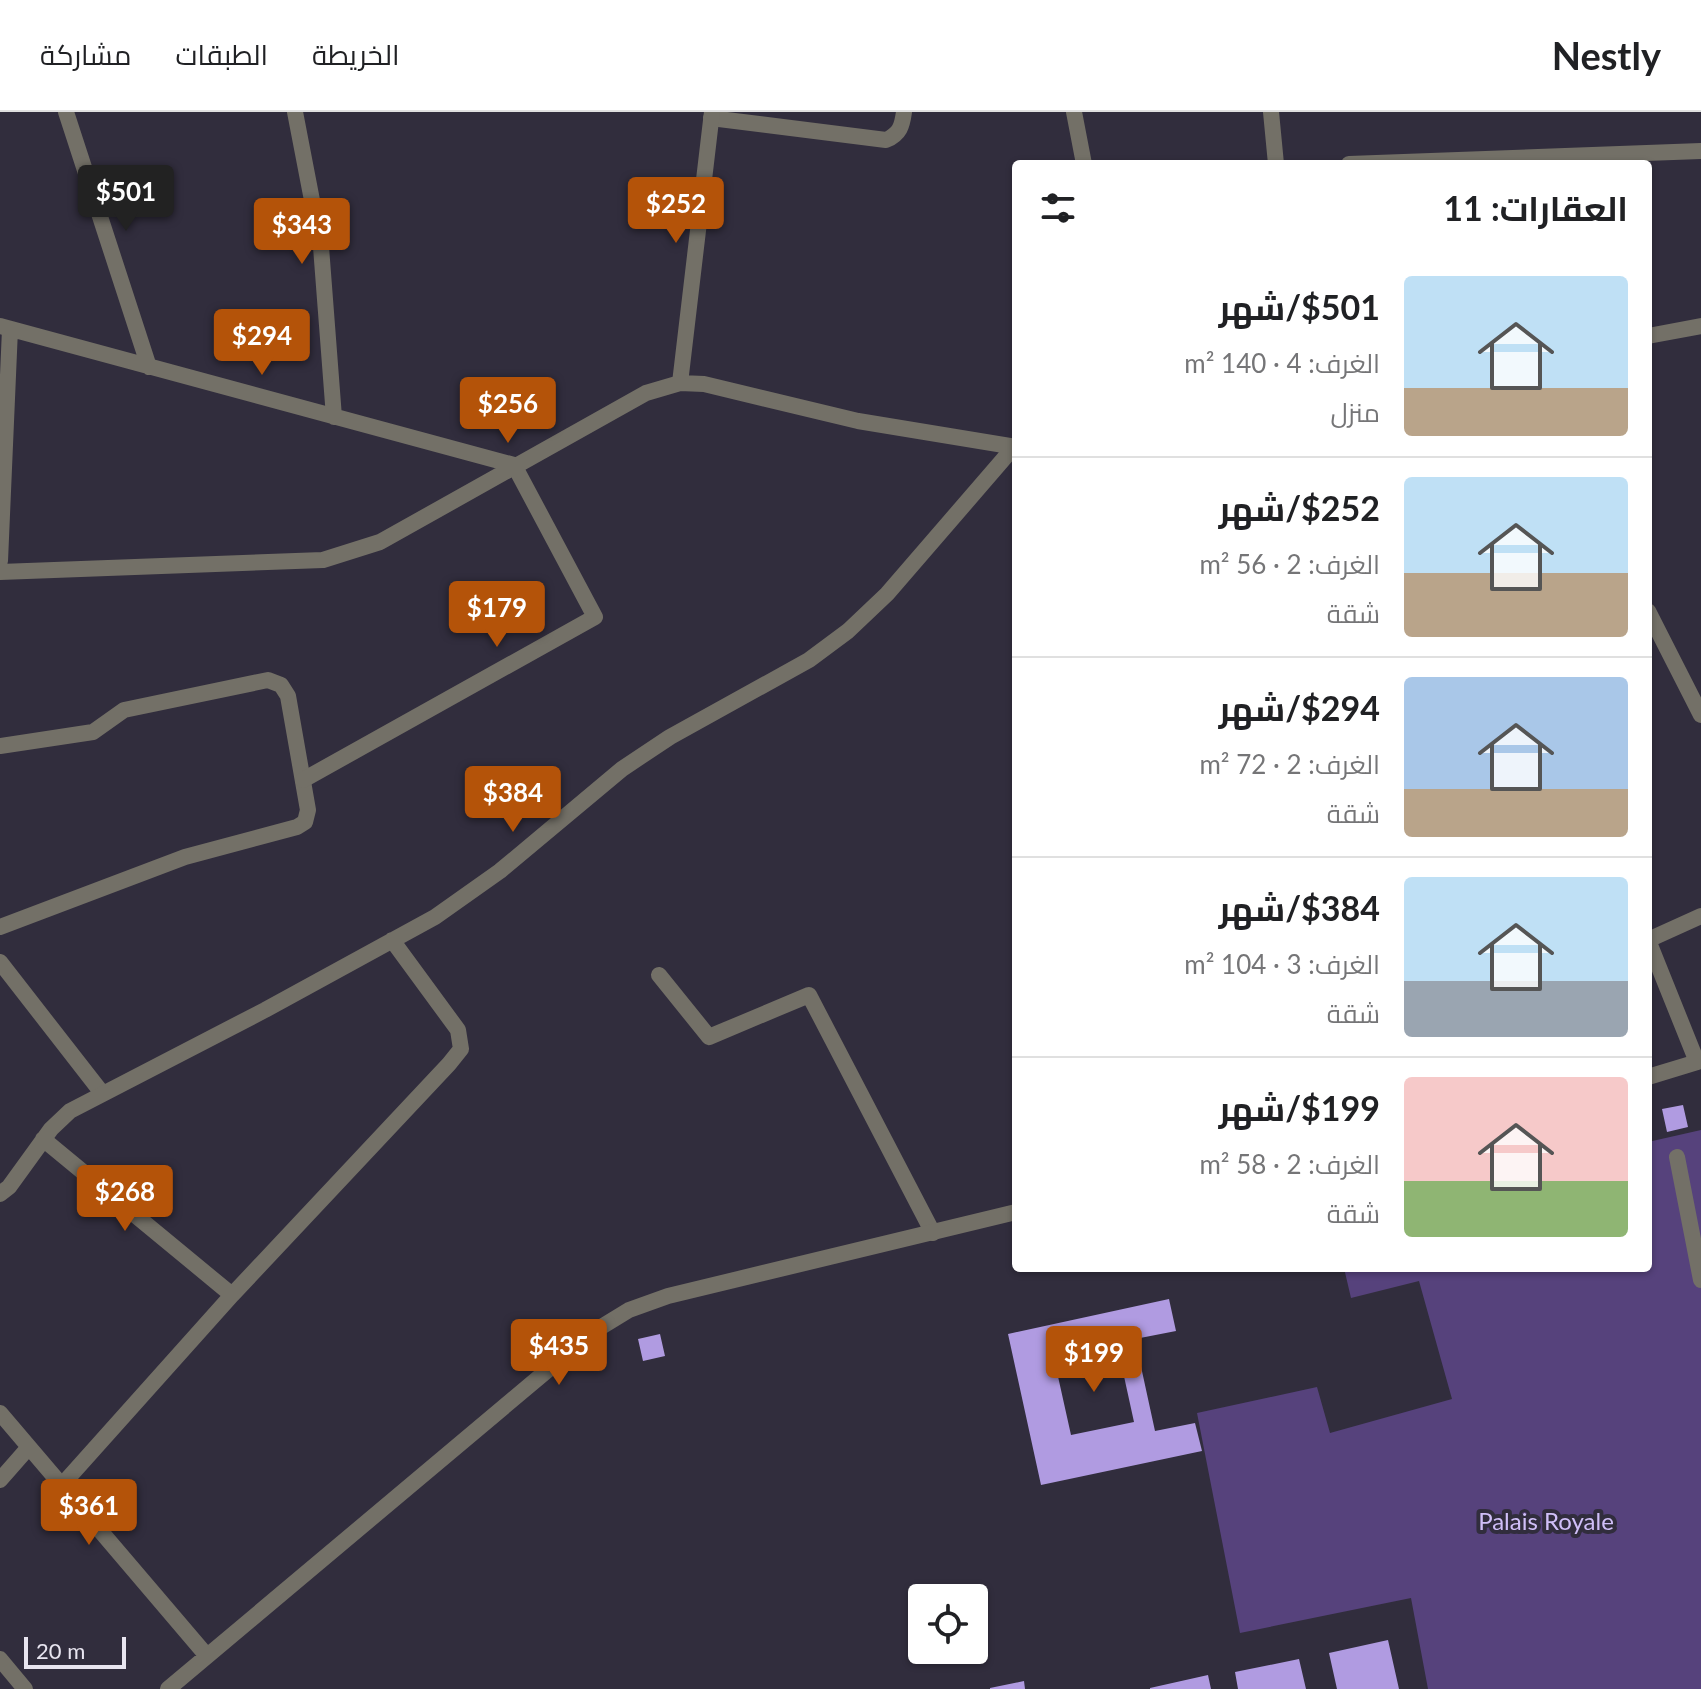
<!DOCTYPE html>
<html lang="ar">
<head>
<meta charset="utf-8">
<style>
  body { margin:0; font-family:Lato,Cairo,sans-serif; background:#f6f6f6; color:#202124; direction:rtl; height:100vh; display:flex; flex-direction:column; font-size:30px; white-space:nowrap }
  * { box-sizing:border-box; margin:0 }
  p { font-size:26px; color:#757577 }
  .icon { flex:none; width:44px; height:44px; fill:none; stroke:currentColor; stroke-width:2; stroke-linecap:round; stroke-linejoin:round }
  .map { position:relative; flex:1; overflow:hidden; direction:ltr }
  .sheet { position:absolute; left:1012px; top:48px; width:640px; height:1112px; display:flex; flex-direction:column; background:#fff; border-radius:8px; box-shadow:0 2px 6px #0004; direction:rtl }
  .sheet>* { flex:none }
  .fabs { position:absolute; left:908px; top:1472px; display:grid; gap:16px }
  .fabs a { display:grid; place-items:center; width:80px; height:80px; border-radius:8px; background:#fff; box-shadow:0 2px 6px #0004; font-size:40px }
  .scale { position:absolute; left:24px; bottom:20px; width:102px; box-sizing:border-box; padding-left:8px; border:4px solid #e8e5f0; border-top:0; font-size:22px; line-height:28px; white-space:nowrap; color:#e8e5f0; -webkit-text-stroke:6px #312d3d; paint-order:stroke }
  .price { position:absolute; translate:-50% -68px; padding:0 18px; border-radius:8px; background:#b45309; color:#fff; font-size:26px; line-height:52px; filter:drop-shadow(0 2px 4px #0008) }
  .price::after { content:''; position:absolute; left:50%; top:48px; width:24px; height:18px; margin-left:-12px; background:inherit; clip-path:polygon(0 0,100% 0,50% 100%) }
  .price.on { background:#222; color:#fff }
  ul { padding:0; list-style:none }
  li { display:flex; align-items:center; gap:24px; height:200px; padding:0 24px }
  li+li { border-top:2px solid #e0e0e0 }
  li span { display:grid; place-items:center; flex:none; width:224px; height:160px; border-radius:8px; color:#555 }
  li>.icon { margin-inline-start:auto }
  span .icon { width:96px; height:96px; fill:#fffc; stroke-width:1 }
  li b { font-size:34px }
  h2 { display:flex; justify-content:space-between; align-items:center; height:96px; padding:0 24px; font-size:34px }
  header { display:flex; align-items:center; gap:48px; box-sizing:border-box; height:112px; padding:0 40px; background:#fff; border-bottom:2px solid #e0e0e0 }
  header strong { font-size:38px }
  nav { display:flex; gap:44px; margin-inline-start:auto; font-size:28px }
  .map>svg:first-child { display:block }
</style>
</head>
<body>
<header>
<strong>Nestly</strong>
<nav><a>الخريطة</a><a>الطبقات</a><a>مشاركة</a></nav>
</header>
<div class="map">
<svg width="1701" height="1577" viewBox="0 0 1701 1577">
  <rect width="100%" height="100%" fill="#312d3d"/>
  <path fill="#56427c" d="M1701,1018V1577H1428L1411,1486L1240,1521L1197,1301L1317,1275L1330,1321L1452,1287L1419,1169L1351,1186L1344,1156H1648V1030Z"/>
  <path fill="#b09be1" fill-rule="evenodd" d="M1683,993L1688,1015L1667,1020L1662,997Z
    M1169,1187L1176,1219L1135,1227L1155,1319L1195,1311L1202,1339L1041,1373L1008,1222ZM1120,1246L1134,1310L1071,1323L1057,1260Z
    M660,1222L665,1244L643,1249L638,1227Z
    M1388,1528L1399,1577H1337L1329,1541Z
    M1299,1547L1306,1577H1238L1235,1560Z
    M1208,1563L1211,1577H1150V1576Z
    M1024,1569L1025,1577H990V1576Z"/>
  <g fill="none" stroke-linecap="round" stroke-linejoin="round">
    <path stroke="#737067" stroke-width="16" d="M1074,0L1084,52
      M711,6L886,28C900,22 902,14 904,0
      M0,634L93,620L124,598L268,568L281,573L288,584L308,698L305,710L297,715L185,745L0,815
      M1648,828L1701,804
      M0,850L102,981
      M659,863L709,925L809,883L933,1121
      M1677,1045L1701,1168"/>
    <path stroke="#737067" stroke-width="16" d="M66,0L149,255
      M295,0L321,135L334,305
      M1271,0L1276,52
      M1349,52L1701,39
      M0,214L514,353L595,505L303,668
      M1648,224L1701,214
      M680,271L712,0
      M0,449L10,217
      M0,460L323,448L380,430L646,281L680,271L704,272L858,309L1016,335
      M1648,499L1701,603
      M1648,828L1697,950
      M1648,965L1701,949
      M43,1027L232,1183
      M0,1082L9,1075L51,1017L70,999L265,898L435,805L500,759L622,657L670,625L809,548L848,519L887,482L1014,335
      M0,1301L207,1544
      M0,1368L29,1335
      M62,1373L232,1183L449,952L461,937L458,918L392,828
      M0,1547L25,1577
      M168,1577L593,1220L629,1198L668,1184L1016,1100"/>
  </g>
  <g text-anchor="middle" stroke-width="8" stroke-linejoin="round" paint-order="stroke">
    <g font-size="24" fill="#d0bff8" stroke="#312d3d">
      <text x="1546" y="1418">Palais Royale</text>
    </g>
  </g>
</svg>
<div class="fabs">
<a><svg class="icon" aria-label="locate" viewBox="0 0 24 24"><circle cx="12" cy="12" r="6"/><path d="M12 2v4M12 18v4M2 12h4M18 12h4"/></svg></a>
</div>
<div class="scale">20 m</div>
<b class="price on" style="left:126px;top:121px">$501</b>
<b class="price" style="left:676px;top:133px">$252</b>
<b class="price" style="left:302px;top:154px">$343</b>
<b class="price" style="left:262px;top:265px">$294</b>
<b class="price" style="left:508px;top:333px">$256</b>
<b class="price" style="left:497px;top:537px">$179</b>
<b class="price" style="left:513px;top:722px">$384</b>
<b class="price" style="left:125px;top:1121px">$268</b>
<b class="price" style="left:559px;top:1275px">$435</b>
<b class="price" style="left:1094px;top:1282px">$199</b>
<b class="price" style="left:89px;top:1435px">$361</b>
<section class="sheet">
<h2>العقارات: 11<svg class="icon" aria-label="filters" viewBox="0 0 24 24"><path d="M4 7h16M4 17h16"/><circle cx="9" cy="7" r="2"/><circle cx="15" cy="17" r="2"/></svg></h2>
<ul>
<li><span style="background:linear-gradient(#bfe0f5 70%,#b9a48a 0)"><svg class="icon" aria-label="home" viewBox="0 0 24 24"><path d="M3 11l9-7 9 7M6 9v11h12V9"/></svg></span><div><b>$501/شهر</b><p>الغرف: 4 · 140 m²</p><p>منزل</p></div></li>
<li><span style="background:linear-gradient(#bfe0f5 60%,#b9a48a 0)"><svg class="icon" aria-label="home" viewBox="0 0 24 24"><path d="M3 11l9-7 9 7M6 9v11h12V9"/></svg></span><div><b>$252/شهر</b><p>الغرف: 2 · 56 m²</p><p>شقة</p></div></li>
<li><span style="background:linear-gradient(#a9c7e8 70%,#b9a48a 0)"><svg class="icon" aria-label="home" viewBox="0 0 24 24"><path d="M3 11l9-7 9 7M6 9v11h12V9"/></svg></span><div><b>$294/شهر</b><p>الغرف: 2 · 72 m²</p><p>شقة</p></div></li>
<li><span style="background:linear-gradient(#bfe0f5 65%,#9aa5b1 0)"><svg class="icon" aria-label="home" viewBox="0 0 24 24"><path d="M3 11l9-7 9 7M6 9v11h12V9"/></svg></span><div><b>$384/شهر</b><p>الغرف: 3 · 104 m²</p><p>شقة</p></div></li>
<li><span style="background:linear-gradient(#f6c9c9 65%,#8fb573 0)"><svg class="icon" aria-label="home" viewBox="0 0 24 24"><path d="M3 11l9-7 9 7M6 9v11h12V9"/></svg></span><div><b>$199/شهر</b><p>الغرف: 2 · 58 m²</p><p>شقة</p></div></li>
</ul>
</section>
</div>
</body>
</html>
